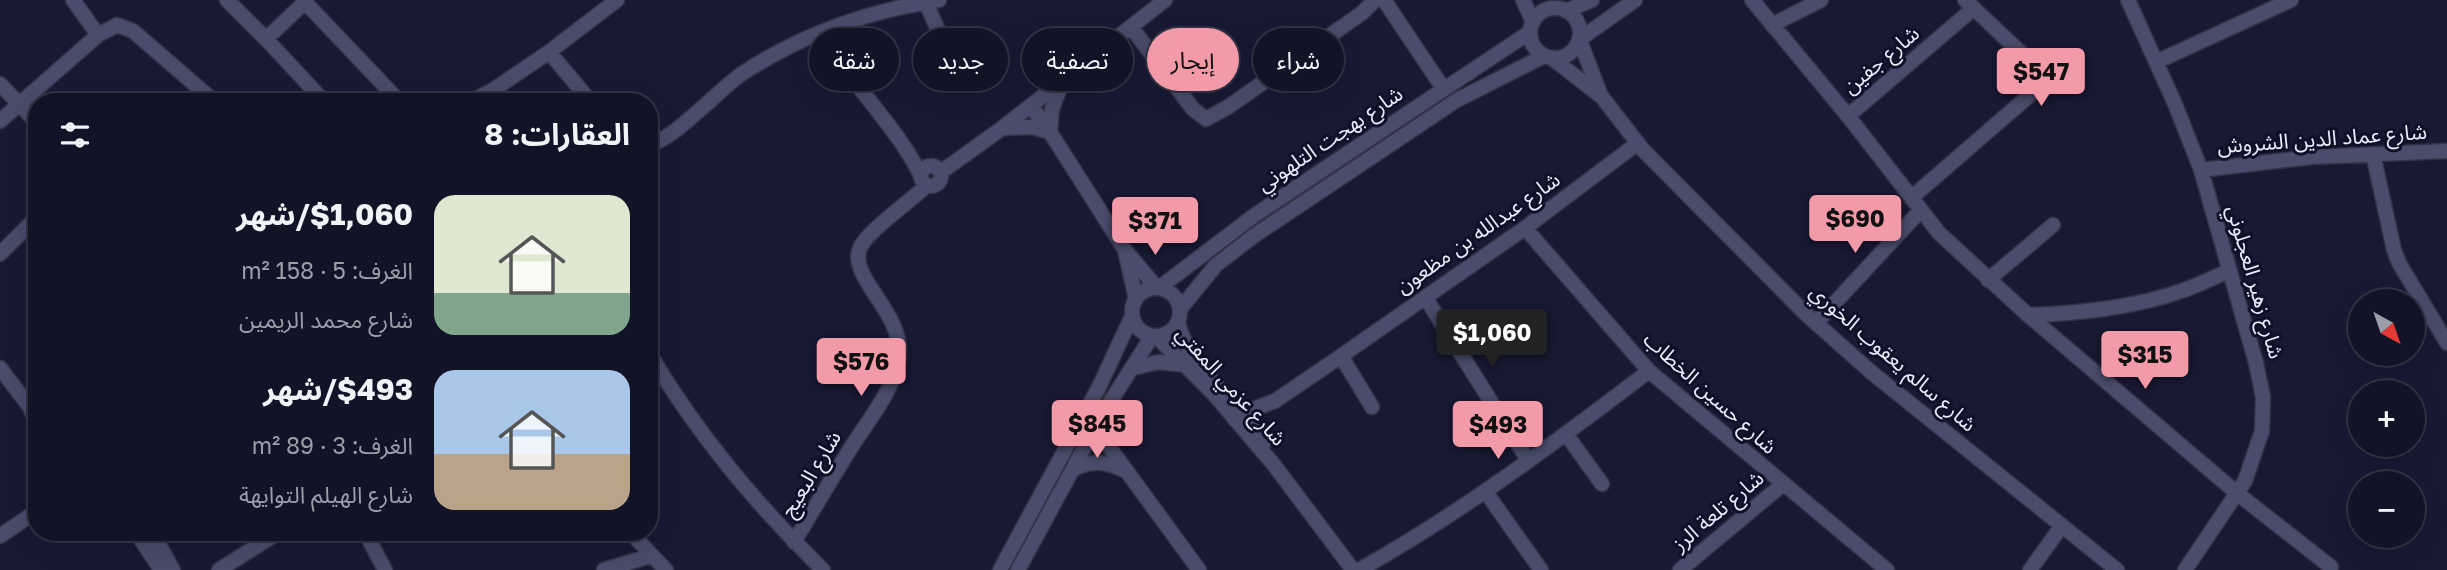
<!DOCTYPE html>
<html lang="ar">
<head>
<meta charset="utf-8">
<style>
  body { margin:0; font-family:"Golos Text","Noto Sans Arabic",sans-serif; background:#1b1c2e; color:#f1f3f6; direction:rtl; height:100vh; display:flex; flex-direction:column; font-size:26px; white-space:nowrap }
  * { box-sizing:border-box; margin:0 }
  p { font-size:23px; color:#9c9ea7 }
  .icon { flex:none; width:38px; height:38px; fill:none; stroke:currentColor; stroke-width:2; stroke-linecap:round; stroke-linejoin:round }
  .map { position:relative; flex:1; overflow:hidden; direction:ltr }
  .drawer { position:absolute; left:28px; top:93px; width:630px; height:448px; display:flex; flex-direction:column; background:#121326; border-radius:28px; box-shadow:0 7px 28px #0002,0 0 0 2px #313243; direction:rtl }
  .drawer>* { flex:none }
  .hud { position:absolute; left:679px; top:28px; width:665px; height:63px; direction:rtl; display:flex; gap:14px }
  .needle { width:46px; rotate:140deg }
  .fabs { position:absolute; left:2348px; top:289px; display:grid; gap:14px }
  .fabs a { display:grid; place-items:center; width:77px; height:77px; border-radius:50%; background:#121326; box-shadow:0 7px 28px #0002,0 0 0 2px #313243; font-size:35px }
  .price { position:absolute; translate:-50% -60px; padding:0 16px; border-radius:7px; background:#f39aa9; color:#111; font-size:23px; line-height:46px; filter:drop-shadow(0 2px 4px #0008) }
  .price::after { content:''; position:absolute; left:50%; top:42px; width:21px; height:16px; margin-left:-10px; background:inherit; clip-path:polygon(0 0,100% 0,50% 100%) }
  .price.active { background:#222; color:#fff }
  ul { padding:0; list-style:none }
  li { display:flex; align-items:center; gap:21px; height:175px; padding:0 28px }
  li span { display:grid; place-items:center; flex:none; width:196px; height:140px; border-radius:21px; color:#555 }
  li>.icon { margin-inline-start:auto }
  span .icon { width:84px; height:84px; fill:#fffc; stroke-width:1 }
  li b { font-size:30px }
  h2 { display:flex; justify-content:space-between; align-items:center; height:84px; padding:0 28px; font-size:30px }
  .pill { padding:0 24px; border-radius:32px; background:#121326; box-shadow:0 7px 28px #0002,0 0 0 2px #313243; font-size:24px; line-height:63px }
  .pill.active { background:#f39aa9; color:#111 }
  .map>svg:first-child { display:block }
</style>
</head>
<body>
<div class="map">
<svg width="2447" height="570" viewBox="0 0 2447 570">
  <rect width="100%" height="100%" fill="#181933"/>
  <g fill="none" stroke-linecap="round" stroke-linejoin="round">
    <g stroke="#333248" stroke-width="17">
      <path id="minor" d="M73,0L98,35
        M227,0L266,39L305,2
        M303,0L400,102
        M1384,0L1443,88
        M1523,0L1533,22
        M1752,0L1848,116L1939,233L2028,315C2076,314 2138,307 2184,290C2199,285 2214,277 2229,271
        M2128,0L2175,104L2201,170L2256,363L2263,397L2262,431L2245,481L2185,570
        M926,3L950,57
        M1530 33a25 25 0 1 1 50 0a25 25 0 1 1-50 0Z
        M1566,11L1592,0
        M1772,25L1821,0
        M1131,27L1193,109L1206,119L1228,107L1362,13L1375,0
        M824,32C849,85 896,124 921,176
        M266,39L321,98
        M1580,39L1635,0
        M1580,41L1601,96
        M549,52L591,102
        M1553,59L1602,97L1643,150L1808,316L1871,372L2117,570
        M2156,62L2291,0
        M0,84L37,123
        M470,102L493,90L549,52L617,0
        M1031,106L1050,132L1125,250L1157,288
        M1848,116L1974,8
        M0,121L98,35L117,25L133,31L215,102
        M1004,128L1032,127L1050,132L1052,109L1062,83
        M649,144C672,142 720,88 743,73C792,41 850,18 907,6C918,4 928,3 939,0
        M2373,154L2394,250L2399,263L2447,343
        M921 176a10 10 0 1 1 20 0a10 10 0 1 1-20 0Z
        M2201,170L2312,157L2447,151
        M941,172L1001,129L1165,0
        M1911,198L2031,94L2040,78L2037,68L1965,0
        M1525,228L1649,371L1887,570
        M0,254L37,217
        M1126,255L1136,299
        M1988,280L2053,225
        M1159,288L1255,215L1530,32
        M1132 312a24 24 0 1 1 48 0a24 24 0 1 1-48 0Z
        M1425,297L1528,460
        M1180,309L1216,265L1255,235L1457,100L1544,56
        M2028,315L2238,494L2331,567
        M1178,322C1188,368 1241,403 1263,445
        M1816,323L1920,211
        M1156,336L1213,393L1274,465L1353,570
        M649,353C698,435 755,503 823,570
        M1341,356L1372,407
        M0,368L29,406L37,423
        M1133,368L1159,362L1185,365
        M1102,415L1107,442L1112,451L1199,570
        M1235,420L1243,413L1275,401L1341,356L1525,228L1638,143
        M1566,434L1602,484
        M1072,470C1092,460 1104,461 1124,470
        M1485,491L1541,570
        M136,532L161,570
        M152,532L173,570
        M365,532L385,570
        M630,532L666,570
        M0,536L37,511
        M794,542C813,510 832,478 852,446C868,421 892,392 898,362C909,314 844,277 861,246C871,228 910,202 927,185
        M219,570L279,532
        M604,570L650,556
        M1000,570L1099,387L1132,316
        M1018,570L1102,415L1152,336
        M1359,570C1461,513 1556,442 1649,371
        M1680,570L1782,485
        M2030,570L2061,527"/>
    </g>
    <use href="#minor" stroke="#494c6a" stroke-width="14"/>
  </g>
  <g text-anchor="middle" stroke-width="6" stroke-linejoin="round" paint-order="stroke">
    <g font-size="21" fill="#eaecfe" stroke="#101029">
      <text transform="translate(1881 60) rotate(-40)" y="7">شارع جفين</text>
      <text transform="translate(1330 139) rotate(-34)" y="7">شارع بهجت التلهوني</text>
      <text transform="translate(2322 139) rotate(-4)" y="7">شارع عماد الدين الشروش</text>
      <text transform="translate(1478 233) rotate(-35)" y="7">شارع عبدالله بن مظعون</text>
      <text transform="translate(2255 282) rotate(74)" y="7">شارع زهير العجلوني</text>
      <text transform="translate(1893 358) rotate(41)" y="7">شارع سالم يعقوب الخوري</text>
      <text transform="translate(1231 386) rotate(48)" y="7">شارع عزمي المفتي</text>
      <text transform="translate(1710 393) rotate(42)" y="7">شارع حسين الخطاب</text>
      <text transform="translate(811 474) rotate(-59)" y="7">شارع البعيج</text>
      <text transform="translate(1718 511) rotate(-40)" y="7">شارع تلعة الرز</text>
    </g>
  </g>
</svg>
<div class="fabs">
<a><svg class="needle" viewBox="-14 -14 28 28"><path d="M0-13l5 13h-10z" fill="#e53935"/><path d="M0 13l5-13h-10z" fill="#9c9ea7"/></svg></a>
<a>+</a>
<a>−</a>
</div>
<b class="price" style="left:2041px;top:108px">$547</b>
<b class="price" style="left:1855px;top:255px">$690</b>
<b class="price" style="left:1155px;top:257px">$371</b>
<b class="price active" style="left:1492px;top:369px">$1,060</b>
<b class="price" style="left:2145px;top:391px">$315</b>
<b class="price" style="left:861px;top:398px">$576</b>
<b class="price" style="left:1097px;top:460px">$845</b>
<b class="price" style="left:1498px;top:461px">$493</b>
<div class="hud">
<a class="pill">شراء</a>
<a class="pill active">إيجار</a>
<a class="pill">تصفية</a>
<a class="pill">جديد</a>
<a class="pill">شقة</a>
</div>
<section class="drawer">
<h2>العقارات: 8<svg class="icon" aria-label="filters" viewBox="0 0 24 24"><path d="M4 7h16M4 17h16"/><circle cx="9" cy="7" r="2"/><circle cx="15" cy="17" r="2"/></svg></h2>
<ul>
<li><span style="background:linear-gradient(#dfe7d0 70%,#7fa58c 0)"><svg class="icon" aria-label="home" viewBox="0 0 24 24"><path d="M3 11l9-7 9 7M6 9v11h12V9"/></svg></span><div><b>$1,060/شهر</b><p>الغرف: 5 · 158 m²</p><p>شارع محمد الريمين</p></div></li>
<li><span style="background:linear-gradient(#a9c7e8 60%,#b9a48a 0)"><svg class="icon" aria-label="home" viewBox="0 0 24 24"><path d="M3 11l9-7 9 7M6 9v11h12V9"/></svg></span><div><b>$493/شهر</b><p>الغرف: 3 · 89 m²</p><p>شارع الهيلم التوايهة</p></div></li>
</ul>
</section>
</div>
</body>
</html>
